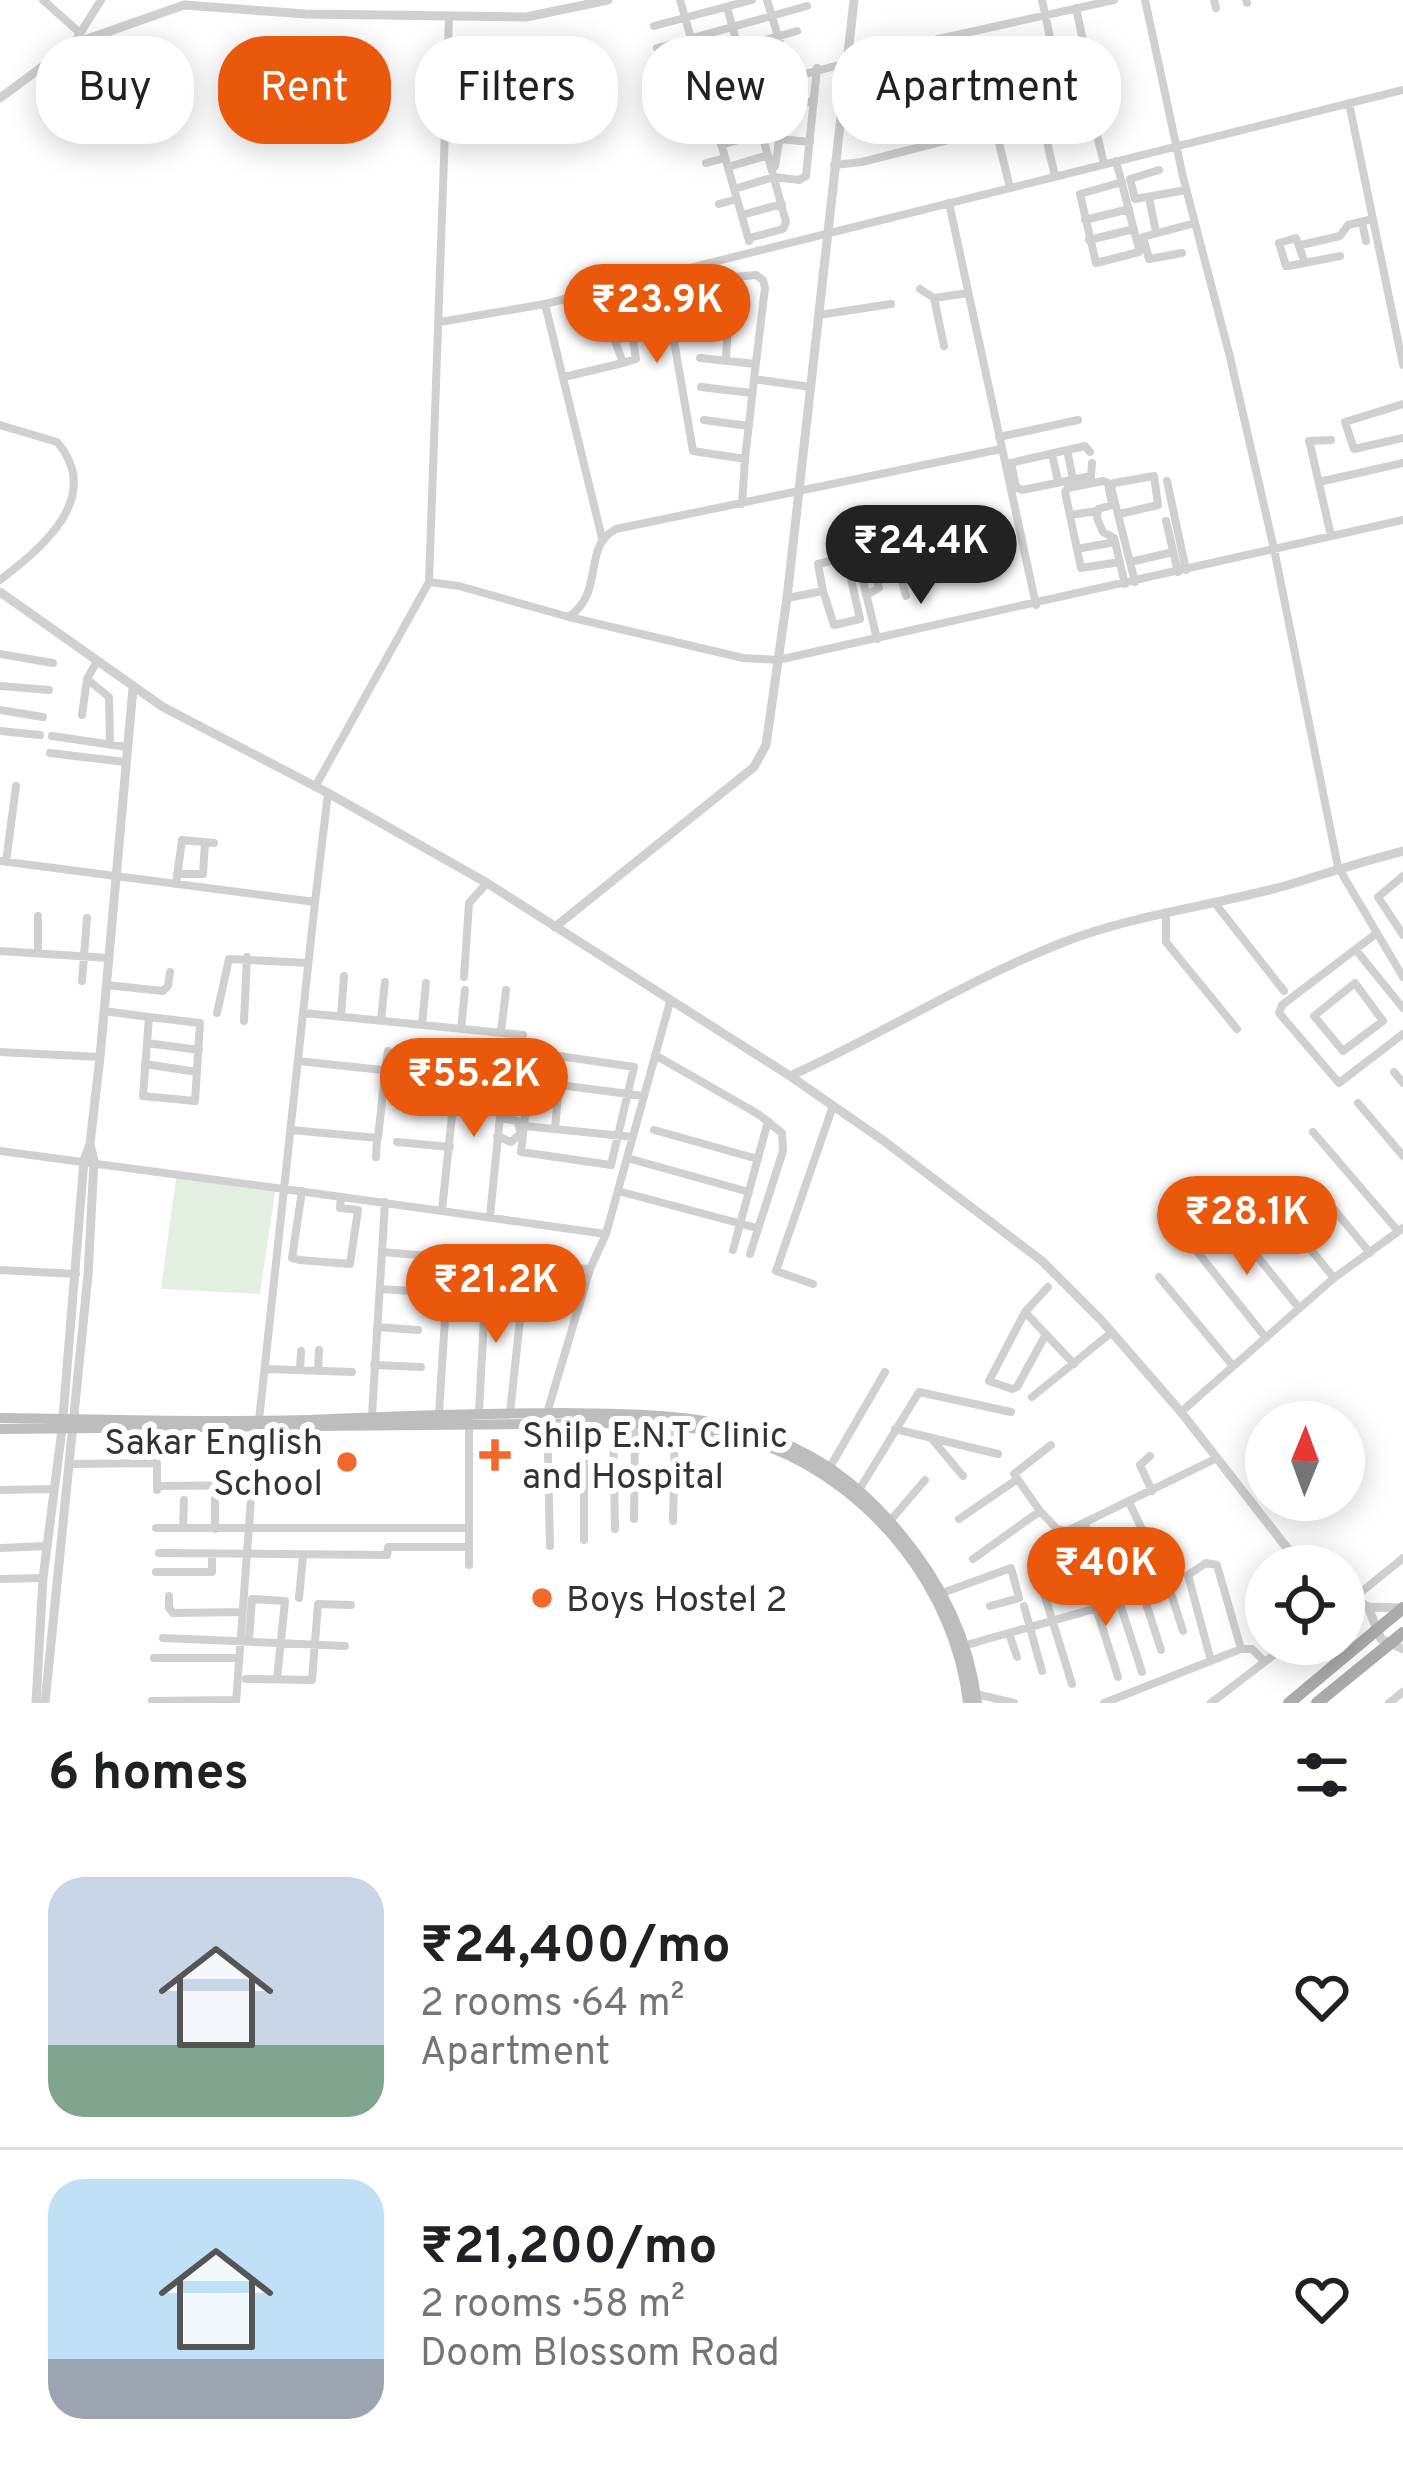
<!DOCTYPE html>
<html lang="en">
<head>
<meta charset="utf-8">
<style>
  body { margin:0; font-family:Overpass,sans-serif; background:#f2f2f2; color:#202124; height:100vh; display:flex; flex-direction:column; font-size:45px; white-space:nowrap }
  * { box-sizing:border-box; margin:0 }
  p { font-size:39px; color:#757577 }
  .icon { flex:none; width:66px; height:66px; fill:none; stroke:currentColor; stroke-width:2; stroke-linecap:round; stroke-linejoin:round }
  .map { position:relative; height:1703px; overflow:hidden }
  .sheet { display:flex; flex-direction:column; background:#fff; flex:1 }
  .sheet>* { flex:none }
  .banner { position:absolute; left:36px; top:36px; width:1332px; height:108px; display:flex; gap:24px }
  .needle { width:78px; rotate:1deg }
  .fabs { position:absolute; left:1245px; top:1401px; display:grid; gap:24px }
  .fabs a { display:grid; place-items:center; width:120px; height:120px; border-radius:50%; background:#fff; box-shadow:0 6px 30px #0003; font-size:60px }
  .price { position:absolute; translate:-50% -102px; padding:0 27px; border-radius:42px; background:#ea580c; color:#fff; font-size:39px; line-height:78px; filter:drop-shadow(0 3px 6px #0008) }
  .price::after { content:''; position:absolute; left:50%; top:72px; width:36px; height:27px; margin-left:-18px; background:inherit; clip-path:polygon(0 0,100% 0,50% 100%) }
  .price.selected { background:#222; color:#fff }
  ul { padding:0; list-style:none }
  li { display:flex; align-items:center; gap:36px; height:300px; padding:0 48px }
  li+li { border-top:3px solid #e0e0e0 }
  li span { display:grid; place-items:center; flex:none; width:336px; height:240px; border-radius:36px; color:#555 }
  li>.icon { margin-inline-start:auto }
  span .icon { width:144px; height:144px; fill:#fffc; stroke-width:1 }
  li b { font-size:51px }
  h2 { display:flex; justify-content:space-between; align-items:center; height:144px; padding:0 48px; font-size:51px }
  .chip { padding:0 42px; border-radius:48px; background:#fff; box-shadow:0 6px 30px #0003; font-size:42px; line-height:108px }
  .chip.selected { background:#ea580c; color:#fff }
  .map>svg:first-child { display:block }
</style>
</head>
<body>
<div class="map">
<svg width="1403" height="1703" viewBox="0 0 1403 1703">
  <rect width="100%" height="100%" fill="#fff"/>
  <path fill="#e3f0e1" d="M176,1178L275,1192L260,1294L161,1289Z"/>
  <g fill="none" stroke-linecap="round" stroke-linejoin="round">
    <path stroke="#d0d0d0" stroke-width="8" d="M43,0L80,33
      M680,0L749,241
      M767,0L790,76
      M1042,0L1058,75
      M1145,0L1183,177L1230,357L1274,549L1338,867L1403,977
      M1214,0L1216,8
      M1246,0L1247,3
      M727,7L786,222L783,229L749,238
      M1076,8L1090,73
      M654,26L752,0
      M74,43L101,0
      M657,48L807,6
      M848,59L1114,0
      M663,69L797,31
      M1084,81L1104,164
      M668,89L784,58
      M1035,91L1055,176
      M989,102L1010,188
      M1349,103L1403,365
      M675,108L847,63
      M715,123L757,111
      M779,139L810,142
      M721,145L763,133
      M1116,161C1124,190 1131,220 1139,249V252L1096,263L1080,194L1122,182
      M706,163L725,158
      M834,165L862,162L960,137
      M775,166L785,105L814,101
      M728,167L768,155
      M1159,170L1130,179L1135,199L1186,190
      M734,189L774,177L799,180L806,176L817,68
      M1149,198L1156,232
      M949,203L1036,605
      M719,204L737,199
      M742,215L782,204
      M1085,220L1129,209
      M1362,222L1366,241
      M1089,240L1134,229
      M1301,245L1340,236L1348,225L1373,219
      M1182,253L1149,259L1143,237L1195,223
      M1305,263L1296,238L1279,243L1286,266H1289L1340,256
      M920,289L934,298L968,293
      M934,298L944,346
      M819,315L891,304
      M440,322L545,304
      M674,341L693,451L745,459L754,379
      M700,358L755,364
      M726,360L730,284L733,277L756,275L763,280L765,288L754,379L811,387
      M564,377L623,363L636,359L632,334L615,341L623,363
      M701,387L752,393
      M1403,404L1345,422L1354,449L1403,438
      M704,420L749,426
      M0,425L57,442C104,497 42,548 0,580
      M999,437L1078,420
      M1309,441L1331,440
      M1310,444L1331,536
      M1067,450L1073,479
      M1052,454L1058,481
      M1011,463L1016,487L1022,490L1091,476L1092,463
      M1006,464L1085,446L1090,452
      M1167,481L1186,570
      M1319,482L1403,463
      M742,504L745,459
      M1119,514L1158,505L1154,476L1114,483L1111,487L1135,582
      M1070,515L1097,511
      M1166,521L1178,572
      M602,538L545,304L1403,90
      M1077,549L1115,542
      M1120,562L1081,568L1065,492L1068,488L1103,481L1108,483L1112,505L1098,509L1097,518L1103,532L1114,538C1118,553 1121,569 1125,584
      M1130,562L1173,552
      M859,569L873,567L879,588L866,595
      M429,582L449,17
      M787,598L823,591L818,564L846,557L860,619L834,625L823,591
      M569,617L743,658L778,660L1403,520
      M877,639L855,548L890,540L906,596
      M0,654L53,663
      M87,679L109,697L110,743
      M0,686L49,690
      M0,710L43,717
      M82,715L87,679L96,663
      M0,731L40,735
      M52,736L127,747
      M50,753L125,762
      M315,787L429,582L459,586L569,617C606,590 581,548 616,529L1001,449
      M0,861L315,902L284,1189L606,1234
      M6,862L16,786
      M177,874H203L205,842
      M1403,876L1378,897L1403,935
      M176,884L182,840L214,843
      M315,902L328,793
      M1214,902L1284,991
      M1166,912V942L1237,1029
      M1377,933L1282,1005L1279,1013L1339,1083L1403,1034
      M1356,950L1403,1008
      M0,951L108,958
      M38,954V916
      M464,977L469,903L487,883
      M82,981L87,918
      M1355,983L1383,1021L1343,1051L1314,1016Z
      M106,985L163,991L168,986L170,972
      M104,1011L149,1017L143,1096L195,1101L200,1023L149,1017
      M217,1013L229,959L308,963
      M304,1013L523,1035
      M341,1016L344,976
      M381,1020L385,982
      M244,1021L247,957
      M422,1025L426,983
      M461,1029L465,990
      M501,1032L506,990
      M147,1043L199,1050
      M0,1052L100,1057
      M532,1052L634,1067L611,1165L521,1152Z
      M655,1055L758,1114L782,1133L783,1151L750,1254
      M145,1064L197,1072
      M385,1072L388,1051
      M1394,1072L1403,1083
      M405,1073L456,1080
      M529,1088L559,1091
      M1358,1103L1403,1156
      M524,1126L633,1137
      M555,1129L559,1085L644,1096
      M291,1130L378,1138L385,1074L382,1070L298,1061
      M654,1130L758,1159
      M1313,1132L1398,1231
      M497,1136L511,1142L521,1133L517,1121L500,1118
      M397,1142L450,1147
      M0,1151L284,1189L252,1485L236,1703
      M376,1157L377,1139
      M627,1158L749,1192
      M1318,1190L1370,1253
      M302,1191L292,1258L300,1260L350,1264L358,1210L340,1208L341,1197
      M618,1191L757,1228
      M1267,1196L1334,1278
      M385,1202L382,1252L590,1269
      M442,1210L457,1068
      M490,1216L505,1067
      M1228,1220L1299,1308
      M1191,1244L1266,1338
      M733,1250L768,1121
      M0,1270L76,1274
      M1159,1277L1233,1366
      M813,1284L776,1271L833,1106
      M1048,1287L1025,1312L1074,1364
      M380,1289L427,1292
      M1025,1312L989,1381L1012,1389L1017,1387L1045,1336
      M377,1327L418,1330
      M374,1365L421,1367
      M267,1369L352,1372
      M300,1370L301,1351
      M318,1371L319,1350
      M1032,1397L1112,1332
      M479,1412L486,1280
      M1181,1412L1334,1278L1403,1228
      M439,1413L449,1256
      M510,1413L524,1282
      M372,1415L382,1252
      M469,1421V1565
      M613,1423L615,1529
      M895,1429L998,1454
      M932,1439L963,1476
      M1150,1456L1140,1465L1152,1491
      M69,1464L157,1463V1490
      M830,1467L885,1372
      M161,1486L252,1485
      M0,1490L54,1489
      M859,1490L919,1392L1011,1412
      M215,1499V1529
      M1129,1502L1168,1584L1183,1631
      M1040,1511L1014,1474L1051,1445
      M634,1519L635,1423
      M959,1519L1016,1480
      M673,1521L675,1426
      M890,1521L925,1480
      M1084,1524L1100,1547L1122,1541
      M156,1528H469
      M183,1528L184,1500
      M584,1540V1423
      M550,1546L547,1413L590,1269L606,1234L670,1002
      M0,1548L47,1546
      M159,1553L387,1555L388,1547H469
      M973,1559L1040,1511L1057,1529L1067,1531L1215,1459
      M1037,1571L1072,1684
      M156,1572H212V1554
      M1110,1573L1142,1672
      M0,1579L43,1578
      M1088,1582L1118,1677
      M942,1593L1011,1568L1019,1598L990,1606
      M1143,1594L1161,1650
      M169,1596V1608L173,1613L242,1612
      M299,1598L303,1556
      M1024,1606L1042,1671
      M1344,1606L1403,1558
      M1009,1633L1017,1657
      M163,1638L345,1646
      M249,1639L252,1599L285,1601L277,1679
      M967,1645C1034,1625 1103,1609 1168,1584
      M154,1658H238
      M1211,1661L1188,1575L1206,1563L1217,1565L1241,1649
      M246,1679L312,1680L318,1604L351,1605
      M976,1694L1014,1703
      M152,1701L236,1700
      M1104,1703L1241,1649H1252L1264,1661
      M1211,1703L1288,1644
      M1389,1703L1403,1692"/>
    <path stroke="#d0d0d0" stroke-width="9" d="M0,98L73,44L184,5L306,14L526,17L608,0
      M0,592L163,707L328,793L487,883L790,1076L884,1141L1042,1261L1101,1320L1181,1412L1287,1548L1308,1566
      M555,927L754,767L766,745L787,598L854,0
      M790,1076C883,1034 969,979 1064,942C1136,914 1213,906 1288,885C1326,873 1364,861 1403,851
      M1344,1593L1368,1607L1403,1608
      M1368,1607L1381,1639L1403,1649
      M36,1703L43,1578L62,1429L84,1160L90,1144L100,1057L133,688
      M45,1703L88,1275L94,1161L90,1144"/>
    <path stroke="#bdbdbd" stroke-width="10" d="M0,1418C102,1419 207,1423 309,1420C394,1416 478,1413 563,1413C701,1414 804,1418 899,1532C942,1583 969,1638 977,1703
      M0,1429L635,1423C681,1425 726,1431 770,1447C874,1488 956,1592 968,1703"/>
    <path stroke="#ababab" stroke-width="12" d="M1289,1703L1403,1608
      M1317,1703L1403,1633"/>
  </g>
  <g fill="#f4682b" stroke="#fff" stroke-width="4.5">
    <path d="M489 1437h12v12h12v12h-12v12h-12v-12h-12v-12h12z"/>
    <circle cx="347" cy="1462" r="12"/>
    <circle cx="542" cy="1598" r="12"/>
  </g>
  <g text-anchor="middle" stroke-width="12" stroke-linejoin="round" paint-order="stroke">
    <g font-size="36" fill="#333" stroke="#fff" text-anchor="start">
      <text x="522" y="1447">Shilp E.N.T Clinic<tspan x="522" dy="41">and Hospital</tspan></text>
      <text x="323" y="1454" text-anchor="end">Sakar English<tspan x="323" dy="41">School</tspan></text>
      <text x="566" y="1611">Boys Hostel 2</text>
    </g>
  </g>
</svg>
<div class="fabs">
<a><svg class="needle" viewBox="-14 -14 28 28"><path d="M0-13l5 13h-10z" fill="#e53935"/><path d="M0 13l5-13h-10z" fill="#757577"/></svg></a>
<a><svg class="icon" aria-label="locate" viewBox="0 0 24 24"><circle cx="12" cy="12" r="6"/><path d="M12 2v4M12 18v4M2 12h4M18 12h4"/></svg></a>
</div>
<b class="price" style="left:657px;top:366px">₹23.9K</b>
<b class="price selected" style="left:921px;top:607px">₹24.4K</b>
<b class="price" style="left:474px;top:1140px">₹55.2K</b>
<b class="price" style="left:1247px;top:1278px">₹28.1K</b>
<b class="price" style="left:496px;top:1346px">₹21.2K</b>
<b class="price" style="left:1106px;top:1629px">₹40K</b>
<div class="banner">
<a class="chip">Buy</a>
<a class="chip selected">Rent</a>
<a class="chip">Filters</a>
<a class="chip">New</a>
<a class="chip">Apartment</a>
</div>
</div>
<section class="sheet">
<h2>6 homes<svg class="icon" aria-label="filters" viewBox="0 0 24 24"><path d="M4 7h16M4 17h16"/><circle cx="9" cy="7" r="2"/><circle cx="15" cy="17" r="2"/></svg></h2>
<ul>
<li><span style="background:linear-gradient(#c9d6e8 70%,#7fa58c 0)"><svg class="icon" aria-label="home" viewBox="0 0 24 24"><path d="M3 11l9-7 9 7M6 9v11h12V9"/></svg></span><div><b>₹24,400/mo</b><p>2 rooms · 64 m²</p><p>Apartment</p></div><svg class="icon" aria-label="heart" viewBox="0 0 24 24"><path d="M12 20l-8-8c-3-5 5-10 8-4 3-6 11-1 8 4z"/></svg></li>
<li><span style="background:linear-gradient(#bfe0f5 75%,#9aa5b1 0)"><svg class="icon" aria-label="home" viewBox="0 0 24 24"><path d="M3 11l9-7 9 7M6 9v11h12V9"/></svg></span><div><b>₹21,200/mo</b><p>2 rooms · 58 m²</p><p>Doom Blossom Road</p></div><svg class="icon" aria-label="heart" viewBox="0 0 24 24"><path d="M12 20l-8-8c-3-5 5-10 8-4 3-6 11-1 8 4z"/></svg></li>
</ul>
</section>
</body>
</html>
